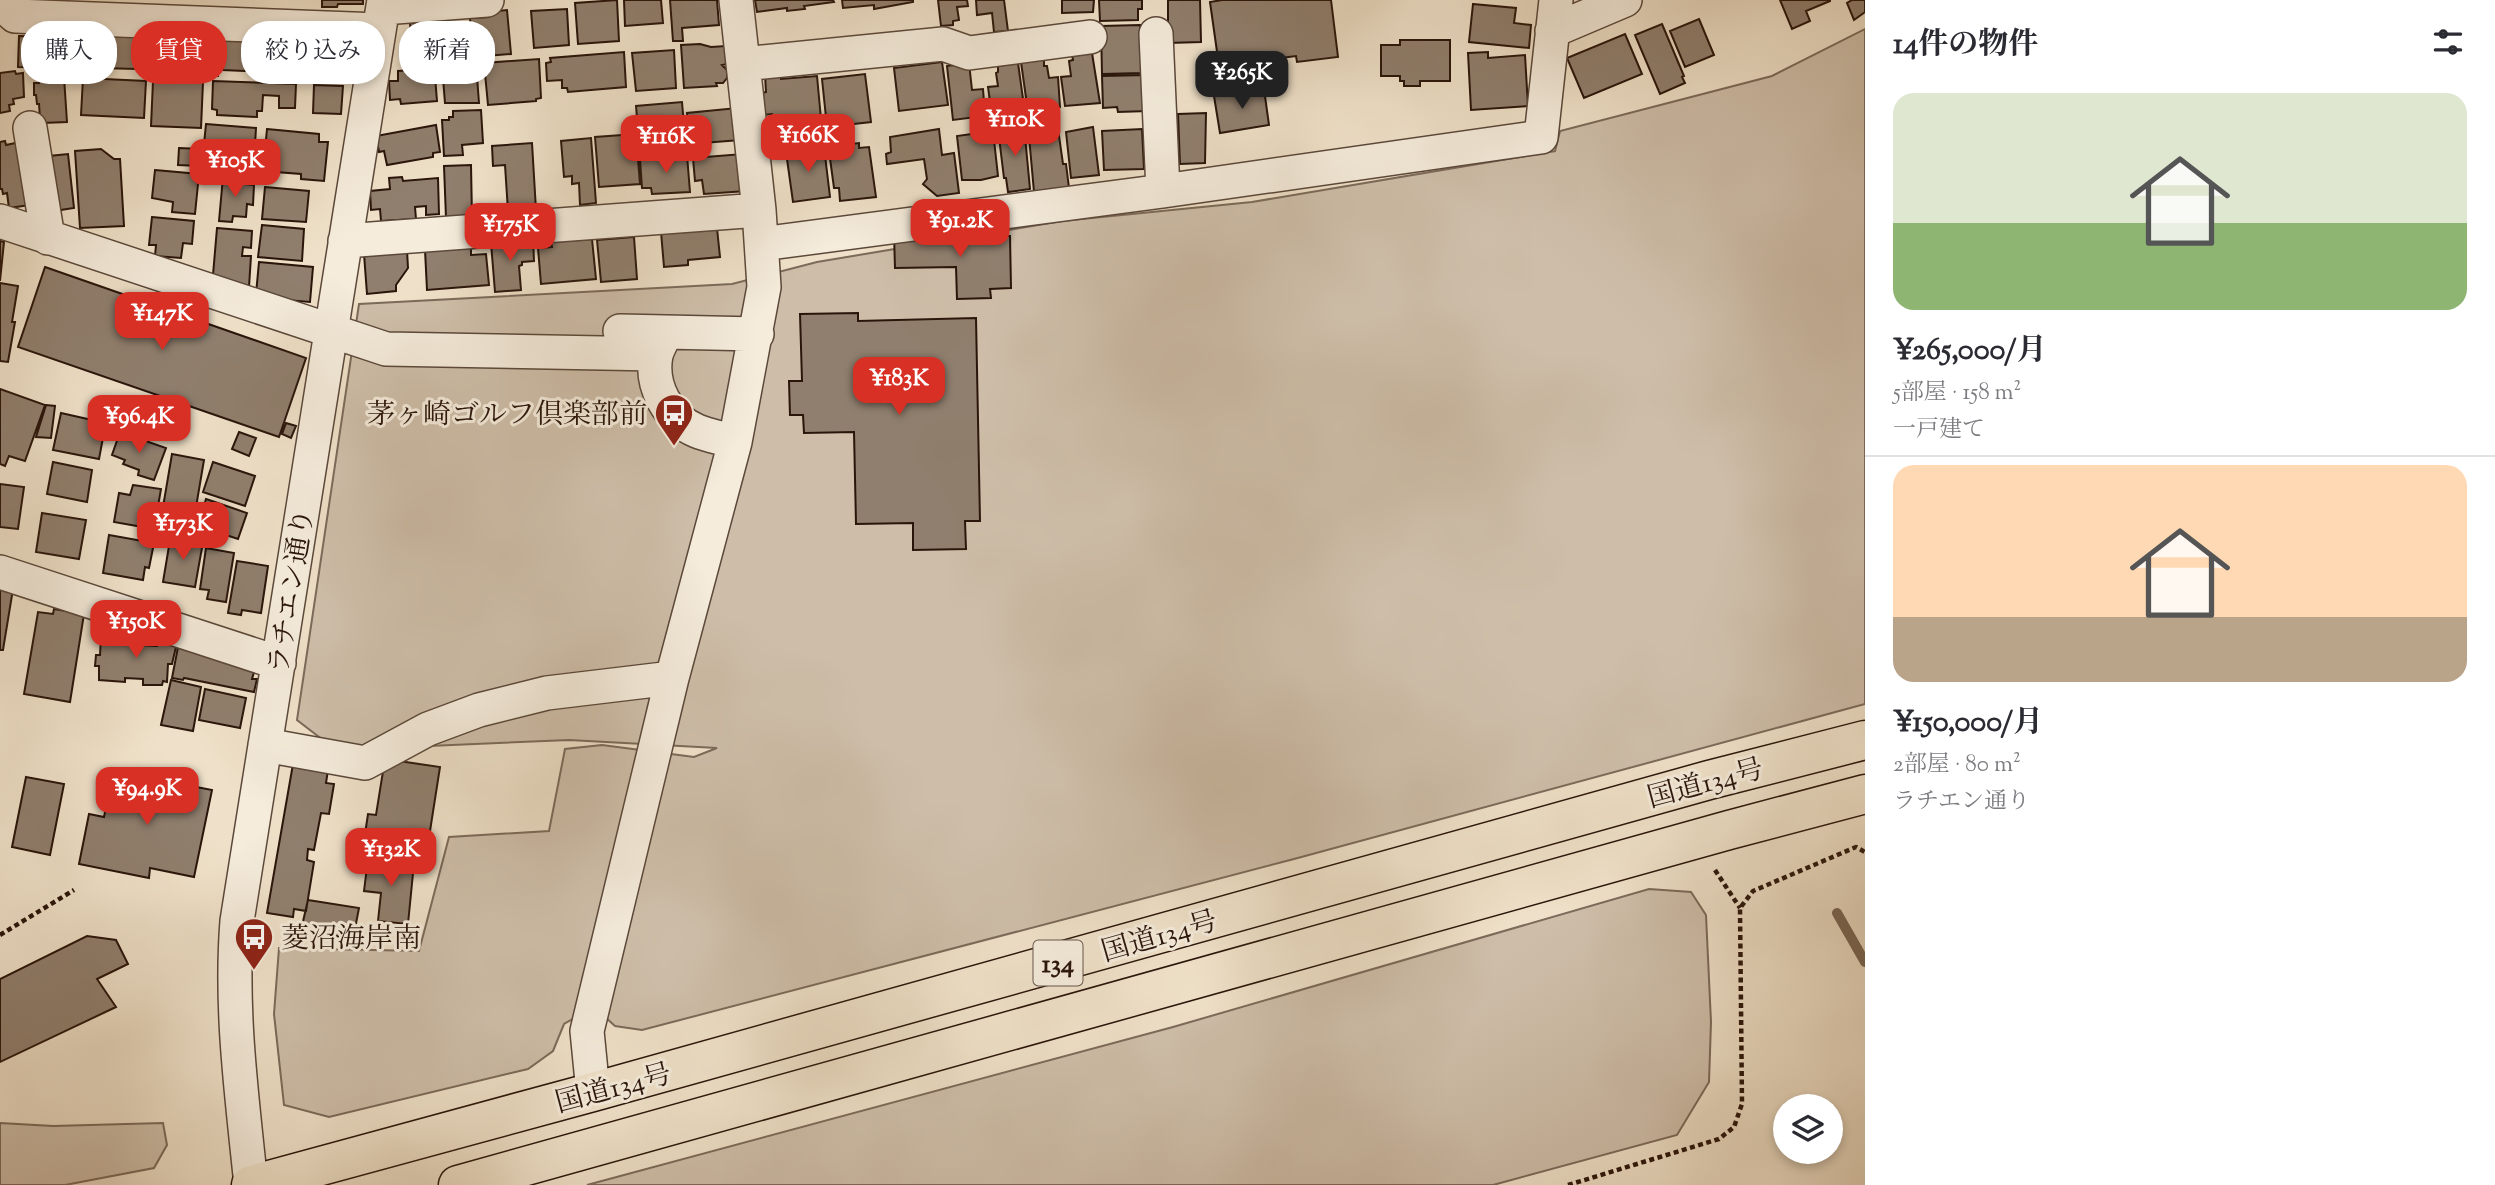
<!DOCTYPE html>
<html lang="ja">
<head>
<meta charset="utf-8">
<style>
  body { margin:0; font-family:"Sorts Mill Goudy","Noto Serif JP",serif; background:#f2f2f3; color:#2b2b33; height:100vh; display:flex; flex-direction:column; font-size:26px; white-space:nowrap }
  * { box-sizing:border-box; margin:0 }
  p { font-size:23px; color:#7c7c81 }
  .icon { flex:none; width:38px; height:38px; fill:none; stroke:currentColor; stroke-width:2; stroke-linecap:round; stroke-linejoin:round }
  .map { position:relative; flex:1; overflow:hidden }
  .drawer { display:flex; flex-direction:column; background:#fff; width:630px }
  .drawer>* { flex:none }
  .hud { position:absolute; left:21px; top:21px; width:665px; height:63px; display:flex; gap:14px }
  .tools { position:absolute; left:1773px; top:1094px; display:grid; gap:14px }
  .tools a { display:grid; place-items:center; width:70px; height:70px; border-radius:50%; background:#fff; box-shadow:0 4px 10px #0003; font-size:35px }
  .price { position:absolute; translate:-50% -60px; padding:0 16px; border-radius:14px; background:#d93025; color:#fff; font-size:23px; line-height:46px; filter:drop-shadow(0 2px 4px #0008) }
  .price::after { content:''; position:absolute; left:50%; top:42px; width:21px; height:16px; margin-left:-10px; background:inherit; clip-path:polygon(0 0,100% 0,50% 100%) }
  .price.selected { background:#222; color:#fff }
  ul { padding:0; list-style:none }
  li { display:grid; align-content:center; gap:14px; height:371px; padding:0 28px }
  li+li { border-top:2px solid #e1e1e2 }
  li span { display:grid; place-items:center; height:217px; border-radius:21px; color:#555 }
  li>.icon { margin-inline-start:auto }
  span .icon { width:126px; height:126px; fill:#fffc; stroke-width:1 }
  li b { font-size:30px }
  h2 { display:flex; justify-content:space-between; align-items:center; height:84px; padding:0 28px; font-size:30px }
  .chip { padding:0 24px; border-radius:28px; background:#fff; box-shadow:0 4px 10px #0003; font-size:24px; line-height:63px }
  .chip.selected { background:#d93025; color:#fff }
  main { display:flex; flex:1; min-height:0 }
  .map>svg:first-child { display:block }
</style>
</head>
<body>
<main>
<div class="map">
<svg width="1865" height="1185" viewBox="0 0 1865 1185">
  <rect width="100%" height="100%" fill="#efe1c9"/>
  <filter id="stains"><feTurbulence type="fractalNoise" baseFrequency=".00286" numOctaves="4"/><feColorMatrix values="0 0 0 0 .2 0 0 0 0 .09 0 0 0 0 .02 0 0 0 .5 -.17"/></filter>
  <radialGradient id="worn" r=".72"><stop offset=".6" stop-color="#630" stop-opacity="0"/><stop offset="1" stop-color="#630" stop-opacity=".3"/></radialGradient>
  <path fill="#cebea9" stroke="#7c6a5a" stroke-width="2" d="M1865,29V704L1294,859L642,1030L615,1026L594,1007L564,1024L553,1051L528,1069L329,1117L284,1105L274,1014L279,948L419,951L449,837L549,831L565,749L602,745L694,757L717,748L569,740L336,750L297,720L359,304L732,284L817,262L1062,221L1252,202L1555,151L1560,131L1772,76Z
    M1649,889L1691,892L1706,915L1711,1022L1709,1082L1677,1135L1493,1185H587L1173,1027Z
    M0,1123L53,1126L163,1123L167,1145L154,1168L65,1185H0Z"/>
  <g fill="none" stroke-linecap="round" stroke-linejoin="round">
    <path stroke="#786656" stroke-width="10" d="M1837,913L1865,962"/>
  </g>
  <path fill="#907f6e" stroke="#2a150b" stroke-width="2" d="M322,0H363V4H338L337,7H322Z
    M617,0L619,41L578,44L575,3Z
    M624,0H661L663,23L625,26Z
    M670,0H717L719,25L682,28L683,41H673Z
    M755,0H833L834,2L804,6L805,9L787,11V8L757,12Z
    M842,0H913V2L874,9V5L843,8Z
    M938,0H967L968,6L957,7L959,20L953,21V25L941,26Z
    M976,0H1004L1008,31L994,32L992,13L977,15Z
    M1062,0H1094L1093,12L1062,13Z
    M1099,0H1142V9H1138V20L1100,21Z
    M1168,0H1200L1201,42L1168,43Z
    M1222,0H1331L1338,57L1297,62L1296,56L1219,66L1210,2Z
    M1780,0H1830V1L1806,11L1810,21L1792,29Z
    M1852,0H1865V12L1854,20L1847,3Z
    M1473,4L1516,8L1514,23L1531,25L1529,48L1469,42Z
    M567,9L569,45L534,48L531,11Z
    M507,10L511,54L473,57L470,18L489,17V12Z
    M1699,19L1714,55L1685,67L1670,31Z
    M447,21L449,59L413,61L410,23Z
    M1662,24L1684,76L1682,77L1685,83L1660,94L1635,35Z
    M1140,25L1142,73L1102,74L1101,26Z
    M87,30L138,31L137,69L100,68V58H86Z
    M156,32L219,35L218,76L198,75L199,63H195L186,72L155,71Z
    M1625,34L1642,74L1584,98L1567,58Z
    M19,36L65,37L62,68L18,67Z
    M224,36H290L288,73L223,70Z
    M1400,40H1450V81H1420V86H1404V81H1400V76H1381V45H1400Z
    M295,41L338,43L337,48L354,49L353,78L293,75Z
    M700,44L711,47L726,46L727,64L722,65L727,70V78L723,83H716L717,86L684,88L681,45Z
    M674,50L676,88L636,91L632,53Z
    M624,52L626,87L568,92L567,88H562V80L547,81L546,63L551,62L550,58Z
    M1488,52V58L1525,55L1528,106L1471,110L1468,53Z
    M1092,53L1100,103L1065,106L1061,77L1071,76L1069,61L1073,60L1072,55Z
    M539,59L541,98L536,99V101L488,105L484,63Z
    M1044,59V66H1047L1049,78L1058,77L1060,107L1044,109L1043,104L1027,105L1021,62Z
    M942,62L948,105L899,111L894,68Z
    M476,63L479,103H445L442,66Z
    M969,63L972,90L983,89L985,116L953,120L947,66Z
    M1018,63L1024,106L1009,108L1010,114L992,117L988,87L998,86L996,73L998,72V66Z
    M434,64L437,101L401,104L400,99L390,100L389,81H398V71L413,70L412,65Z
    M15,71L16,74L23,73L24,97L13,99L14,104L9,105L10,111L0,113V73Z
    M781,73V79L817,76L821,119L774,123L772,114L764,115L762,93L766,92L765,75Z
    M865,74L871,122L827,127L822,79Z
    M1147,75L1148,111L1118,112L1117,107L1103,108L1102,76Z
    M64,77L67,122L42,123L40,118L39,104H37L36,95H34V83H39V78Z
    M83,78L146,81L144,118L81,115Z
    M153,81L203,82L201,128L151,126Z
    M213,81L296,84L295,108H279V96L263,95L262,111H257V117L217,115V110L212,109Z
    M314,85L343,86L341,114L313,113Z
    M1264,89L1269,125L1220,133L1214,96Z
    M682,102L685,138L639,142L636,106Z
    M737,108L740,140L690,144L687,113Z
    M481,110L483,143L462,145L463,155L444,156L442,120H449V117H453V111Z
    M1206,113L1205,163L1180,164L1178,114Z
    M1057,122L1063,164H1066L1069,188L1034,192L1028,125Z
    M206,124L256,128L255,145H260L258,172L234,170V159L212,157V155L203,154Z
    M436,125L440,152L433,153V157L387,165L384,151L379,152L376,136Z
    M1024,126L1030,189L1008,192L1006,178H1004L998,129Z
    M1093,127L1099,175L1071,178L1066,132Z
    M267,129L319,134V142H328L324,181L301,179V174L263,171Z
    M939,129L942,155L954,153L959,193L937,196L923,184L927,179L924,159L887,164L886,154L891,152L890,137Z
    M1142,129L1144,169L1104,170L1102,131Z
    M993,131L998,176L981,180H962L957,136Z
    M636,134L640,184L599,187L595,137Z
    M591,138L596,203L580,205L579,183L572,184V176L564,177L561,141Z
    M5,141L6,145L20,142L30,205L9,208L7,193L3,194L2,189H0V142Z
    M532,143L536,210L508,211L505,165L493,166L492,146Z
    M859,143V148L869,147L876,197L840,201L839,188H834L829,151L834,150L833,146Z
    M824,147L830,197L793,202L786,152Z
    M179,148L200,149V166L178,165Z
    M101,149L114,159H120L124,226L80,228L75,151Z
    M68,154L74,208L54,211L49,178L55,177L53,168H50L49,156Z
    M743,154L746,191L704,194L702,180L695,181L693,158Z
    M687,155L690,192L652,194L651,188H642L640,159Z
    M471,165L472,217L446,218L444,166Z
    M155,170L199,174L195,214L172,212L173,202L152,198Z
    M223,177L236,178V183L254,185L253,205L247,204L246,217L233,216L232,222L219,221Z
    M402,177L403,181L438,178L439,214L426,215V206L415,207L416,219L381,221L380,209L371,210L370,191L390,189L389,178Z
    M265,187L309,191L306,222L262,219Z
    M152,217L194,221L192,244L183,243L181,258L155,256L156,245H149Z
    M262,225L304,229L302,261L258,257Z
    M217,228L252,231L251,248L243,247L242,256H251L249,287L213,275Z
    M717,228L720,257L688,260V265L664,267L661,232Z
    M989,231V236H1010L1011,288L990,289L991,298L957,299L956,267L895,268L894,234Z
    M634,237L637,279L601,282L597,240Z
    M533,239L534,261L522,262V265L519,266L521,290L495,292L491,243Z
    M592,239L596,279L541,284L538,248L552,247L551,242Z
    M0,241L4,242L0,281Z
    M471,247V255L486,254L489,285L427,290L425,250Z
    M407,250L408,268L396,285V291L367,294L364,254Z
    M259,262L313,267L310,302L274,299L256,294Z
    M45,267L306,358L279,437L18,347Z
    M0,283L18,286L12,322H15L8,362L0,361Z
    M858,313V321L976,318L980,521H965L966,549L913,550V523L856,524L854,432L804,433L803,415H790L789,381H802L800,314Z
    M0,389L45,405L25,461L9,456L5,466L0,464Z
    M46,405L55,406L51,438L36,437Z
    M61,413L101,422L100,425L105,427L99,459L53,450Z
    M286,423L296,426L291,438L282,434Z
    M120,432L166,448L154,480L138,475L139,470L123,464L125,460L112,455Z
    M239,432L256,438L249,456L232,449Z
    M172,454L204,460L194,519L162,513Z
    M53,462L92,470L87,502L47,494Z
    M213,462L255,476L245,506L203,492Z
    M0,484L24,487L18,529L0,527Z
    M133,485L161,489L154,529L114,522L119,493L130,495Z
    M206,499L247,513L238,539L217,532L215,539L196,532Z
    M42,513L86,520L79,559L36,552Z
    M109,535L154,543L149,568L145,567L143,580L103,573Z
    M174,537L203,542L195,587L163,582L169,546L173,547Z
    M206,548L234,553L226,602L207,599L209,590L200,589Z
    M237,561L268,566L261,613L242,610L241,615L228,613Z
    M0,587L13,589L3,650H0Z
    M54,609L84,614L70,702L24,694L38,612L53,614Z
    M98,616L133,625L132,636L95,632Z
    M157,632L178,638L172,664H168L167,682L163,681L162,685H143V679L125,678V682L99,680V666H95L96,655H100L101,637L130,638V642H139L138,645L157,646Z
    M179,642L254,672L252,679H257L254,692L184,678L183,680L172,678Z
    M171,680L201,687L193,731L161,725Z
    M205,689L246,698L240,728L199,720Z
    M385,759L440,767L425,863L388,857L391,841L377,839L378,836L365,834L368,814L376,815Z
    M293,764L328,770L326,783L334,784L329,814L321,813L314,850L308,849L307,860L314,862L306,911L294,909L293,917L267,913Z
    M114,771L212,790L194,877L150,868L149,878L79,864L89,814L104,817Z
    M26,777L64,784L50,855L12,847Z
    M368,859L414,863L408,924L378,921L381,893L364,891Z
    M308,900L359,908L353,939L301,930Z
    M87,936L116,940L128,964L97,979L116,1007L0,1062V979Z"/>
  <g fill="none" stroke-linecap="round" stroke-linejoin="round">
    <g stroke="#5b483a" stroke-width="36">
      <path id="minor" d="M5,0L6,8L15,16L379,30
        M383,8L487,0
        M1552,31L1625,0
        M1156,34L1163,191
        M743,64L943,44L969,53L1090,37
        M30,128L48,238
        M0,221L386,349L656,354
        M345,241L759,210
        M762,244L1163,191L1541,137L1556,0
        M620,331L757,334
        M665,335C662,341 658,348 656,355C650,386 668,419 697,431C709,436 723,438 735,442
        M0,572L279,663
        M265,745L365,763L428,729L479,710L547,693L672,678
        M593,1092L587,1031L672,678L735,442L764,287L759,210L736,0
        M251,1185C242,1097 230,1010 237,921L384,0"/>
    </g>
    <g stroke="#2a150b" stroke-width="41">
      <path id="highway" d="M251,1185L593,1092L1709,780L1865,740
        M458,1185L1729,830L1865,794"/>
    </g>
    <path stroke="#2a150b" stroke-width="4.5" stroke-dasharray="5 3.5" stroke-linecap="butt" d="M1715,870L1740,908
      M0,935L74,890
      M1568,1185L1719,1139L1734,1127L1742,1104L1740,908L1753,891L1856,847L1865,852"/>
    <use href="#minor" stroke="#f5ecdc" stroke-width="33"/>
    <use href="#highway" stroke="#efe1c9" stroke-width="38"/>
  </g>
  <defs>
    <g id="bus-pin" transform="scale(2.0125)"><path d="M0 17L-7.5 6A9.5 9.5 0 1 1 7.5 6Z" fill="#8f2418" stroke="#f5ecdc"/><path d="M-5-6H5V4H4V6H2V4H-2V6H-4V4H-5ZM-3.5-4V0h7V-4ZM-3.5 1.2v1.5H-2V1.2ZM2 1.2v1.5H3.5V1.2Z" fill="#fff"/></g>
  </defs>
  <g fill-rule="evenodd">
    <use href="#bus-pin" x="674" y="413"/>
    <use href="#bus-pin" x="254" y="937"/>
  </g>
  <g text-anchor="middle" stroke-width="6" stroke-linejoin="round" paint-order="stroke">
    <rect fill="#f5ecdc" stroke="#67564a" stroke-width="2" x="1033.5" y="940.5" width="49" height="45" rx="5"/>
    <g font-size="26" font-weight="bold" fill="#2a150b">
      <text x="1058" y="972">134</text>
    </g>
    <g font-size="28" fill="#2a150b" stroke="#f5ecdc" text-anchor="end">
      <text x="647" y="423">茅ヶ崎ゴルフ倶楽部前</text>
      <text x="281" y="947" text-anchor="start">菱沼海岸南</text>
    </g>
    <g font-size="28" fill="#2a150b" stroke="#f5ecdc">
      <text transform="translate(290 591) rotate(-81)" y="10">ラチエン通り</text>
      <text transform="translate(1705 782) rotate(-15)" y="10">国道134号</text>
      <text transform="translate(1159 935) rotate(-16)" y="10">国道134号</text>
      <text transform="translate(613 1087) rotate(-15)" y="10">国道134号</text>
    </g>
  </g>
  <rect width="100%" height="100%" filter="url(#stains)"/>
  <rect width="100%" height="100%" fill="url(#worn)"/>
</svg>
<div class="tools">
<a><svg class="icon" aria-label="layers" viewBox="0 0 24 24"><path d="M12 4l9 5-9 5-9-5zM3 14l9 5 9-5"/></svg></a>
</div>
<b class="price selected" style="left:1242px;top:111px">¥265K</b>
<b class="price" style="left:1015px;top:158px">¥110K</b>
<b class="price" style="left:808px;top:174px">¥166K</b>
<b class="price" style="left:666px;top:175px">¥116K</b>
<b class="price" style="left:235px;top:199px">¥105K</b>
<b class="price" style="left:960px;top:259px">¥91.2K</b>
<b class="price" style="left:510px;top:263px">¥175K</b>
<b class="price" style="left:162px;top:352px">¥147K</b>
<b class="price" style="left:899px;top:417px">¥183K</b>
<b class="price" style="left:139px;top:455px">¥96.4K</b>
<b class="price" style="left:183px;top:562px">¥173K</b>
<b class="price" style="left:136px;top:660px">¥150K</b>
<b class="price" style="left:147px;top:827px">¥94.9K</b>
<b class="price" style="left:391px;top:888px">¥132K</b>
<div class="hud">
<a class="chip">購入</a>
<a class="chip selected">賃貸</a>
<a class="chip">絞り込み</a>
<a class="chip">新着</a>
</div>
</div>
<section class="drawer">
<h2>14件の物件<svg class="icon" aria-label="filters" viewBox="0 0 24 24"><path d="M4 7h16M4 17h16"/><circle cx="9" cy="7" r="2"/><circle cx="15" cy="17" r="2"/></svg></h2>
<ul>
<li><span style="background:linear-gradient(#dfe7d0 60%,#8fb573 0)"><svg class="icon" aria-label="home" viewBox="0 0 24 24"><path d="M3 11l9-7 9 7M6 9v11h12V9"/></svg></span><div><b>¥265,000/月</b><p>5部屋 · 158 m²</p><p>一戸建て</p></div></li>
<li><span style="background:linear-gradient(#ffd9b3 70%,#b9a48a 0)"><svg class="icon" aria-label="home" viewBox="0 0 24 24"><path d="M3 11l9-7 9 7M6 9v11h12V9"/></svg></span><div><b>¥150,000/月</b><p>2部屋 · 80 m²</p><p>ラチエン通り</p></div></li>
</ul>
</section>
</main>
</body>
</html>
